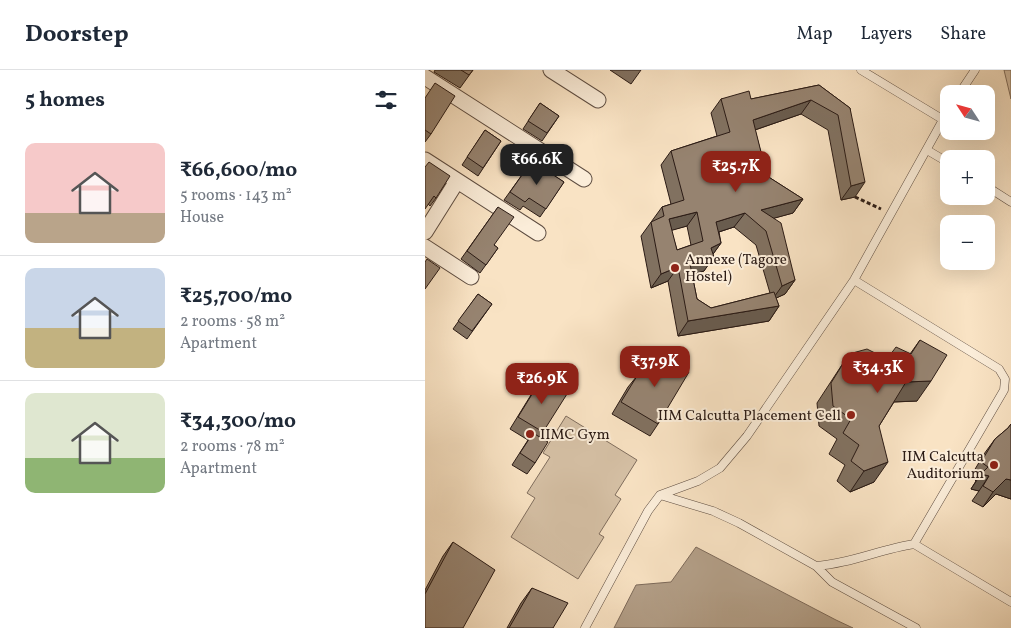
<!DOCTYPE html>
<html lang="en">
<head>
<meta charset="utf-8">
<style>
  body { margin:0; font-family:Vollkorn,serif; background:#f2f2f3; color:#1f2937; height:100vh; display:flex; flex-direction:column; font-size:19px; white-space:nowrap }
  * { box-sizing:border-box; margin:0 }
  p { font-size:16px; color:#747a83 }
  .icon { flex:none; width:28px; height:28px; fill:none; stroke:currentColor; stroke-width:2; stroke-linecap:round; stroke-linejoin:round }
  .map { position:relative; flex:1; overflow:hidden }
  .panel { display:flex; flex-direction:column; background:#fff; width:425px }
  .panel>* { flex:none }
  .needle { width:32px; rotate:306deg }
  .tools { position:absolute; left:515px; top:15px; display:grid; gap:10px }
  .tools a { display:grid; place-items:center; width:55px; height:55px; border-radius:10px; background:#fff; box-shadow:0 5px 20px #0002; font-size:25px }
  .price { position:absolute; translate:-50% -42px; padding:0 11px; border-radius:10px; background:#8f2418; color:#fff; font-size:16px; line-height:32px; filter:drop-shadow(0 1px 2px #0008) }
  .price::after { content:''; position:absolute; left:50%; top:30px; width:15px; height:11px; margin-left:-8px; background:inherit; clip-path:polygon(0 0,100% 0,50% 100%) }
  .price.selected { background:#222; color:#fff }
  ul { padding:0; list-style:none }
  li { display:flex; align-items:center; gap:15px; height:125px; padding:0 25px }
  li+li { border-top:1px solid #e0e1e3 }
  li span { display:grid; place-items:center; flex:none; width:140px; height:100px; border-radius:10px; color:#555 }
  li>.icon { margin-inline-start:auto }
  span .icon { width:60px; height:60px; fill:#fffc; stroke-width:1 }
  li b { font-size:21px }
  h2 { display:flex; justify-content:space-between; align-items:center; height:60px; padding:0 25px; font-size:21px }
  header { display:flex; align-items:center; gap:30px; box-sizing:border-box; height:70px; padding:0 25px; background:#fff; border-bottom:1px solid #e0e1e3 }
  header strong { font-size:24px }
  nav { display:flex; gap:28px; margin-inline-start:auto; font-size:18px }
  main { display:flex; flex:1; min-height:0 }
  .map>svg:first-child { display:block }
</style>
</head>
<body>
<header>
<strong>Doorstep</strong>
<nav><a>Map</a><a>Layers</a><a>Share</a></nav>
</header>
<main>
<section class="panel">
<h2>5 homes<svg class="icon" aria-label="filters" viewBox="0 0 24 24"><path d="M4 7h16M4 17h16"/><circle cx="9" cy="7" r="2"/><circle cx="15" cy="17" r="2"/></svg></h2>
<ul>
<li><span style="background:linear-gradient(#f6c9c9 70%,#b9a48a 0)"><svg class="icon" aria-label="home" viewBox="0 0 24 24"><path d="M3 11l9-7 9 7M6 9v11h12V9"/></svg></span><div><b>₹66,600/mo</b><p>5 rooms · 143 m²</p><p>House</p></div></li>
<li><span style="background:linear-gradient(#c9d6e8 60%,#c2b280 0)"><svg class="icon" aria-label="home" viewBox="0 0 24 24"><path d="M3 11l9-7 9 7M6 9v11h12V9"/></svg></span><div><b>₹25,700/mo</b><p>2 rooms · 58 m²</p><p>Apartment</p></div></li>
<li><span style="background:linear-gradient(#dfe7d0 65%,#8fb573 0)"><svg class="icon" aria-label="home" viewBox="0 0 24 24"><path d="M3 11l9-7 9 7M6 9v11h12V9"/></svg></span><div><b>₹34,300/mo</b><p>2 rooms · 78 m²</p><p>Apartment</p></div></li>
</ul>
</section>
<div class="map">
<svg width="586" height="558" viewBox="0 0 586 558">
  <rect width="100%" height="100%" fill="#f9e3c4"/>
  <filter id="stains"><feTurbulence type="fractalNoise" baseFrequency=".004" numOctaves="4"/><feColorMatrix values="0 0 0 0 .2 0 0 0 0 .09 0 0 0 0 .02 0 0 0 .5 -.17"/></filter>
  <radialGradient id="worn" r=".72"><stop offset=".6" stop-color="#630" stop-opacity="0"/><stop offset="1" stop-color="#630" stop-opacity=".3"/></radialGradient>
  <path fill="#d6c1a6" stroke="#806e5e" d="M579,0H586V29Z
    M141,346L212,390L190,425L196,429L174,464L179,467L153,509L86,467L110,428L102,423L125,387L118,383Z"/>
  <path fill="#b39f88" stroke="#7d6a5a" d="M271,477L411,550L428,558H189L211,515L246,512Z"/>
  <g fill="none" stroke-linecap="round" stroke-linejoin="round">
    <g stroke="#5e4d41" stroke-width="9">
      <path id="service" d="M436,0L517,49
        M534,24L550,0
        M502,80L524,93
        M561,116L586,132
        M429,210L574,299L580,309L579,320L489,474
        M235,425L288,441L314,453L391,496C424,494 456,479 489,474L586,532
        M391,496L407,512L491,558
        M160,558L223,441L235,425L273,411L295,398L322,366L429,210L524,39"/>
    </g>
    <g stroke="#5e4d41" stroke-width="17">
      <path id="minor" d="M126,0L173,30
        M0,7L159,109
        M0,90L113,163
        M0,162L32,111
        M0,177L46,207"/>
    </g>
    <path stroke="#2b1b15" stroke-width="3" stroke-dasharray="4 2.5" stroke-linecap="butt" d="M430,127L456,139"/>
    <use href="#service" stroke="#fbedd9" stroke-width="8"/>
    <use href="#minor" stroke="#fbedd9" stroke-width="15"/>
  </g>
  <path fill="#817160" stroke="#2b1b15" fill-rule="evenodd" d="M10,0H48L35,18L9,2Z
    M185,0H216L206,14Z
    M394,15L425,38L430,127L416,130L403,60L376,44L330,60L342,106L378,129L368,143L349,148L370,210L360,224L351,228L354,236L344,251L253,266L243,211L226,218L216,166L237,137L246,134L236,95L246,81L292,66L286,43L296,29H326ZM262,156L266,175L252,180L246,160ZM309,157L331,175L345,223L286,238L272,229L267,205L279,201L288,184L296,173L294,162Z
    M0,28L6,64L0,72Z
    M115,33L134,46L117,71L98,59Z
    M60,60L76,71L53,106L37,95Z
    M107,91L139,112L115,147L98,136L95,140L79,130Z
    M0,97L11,128L5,136L3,134Z
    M73,137L69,175L73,178L55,203L36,189Z
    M53,224L67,234L42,269L28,259Z
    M495,270L492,331L469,332L454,356L449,412L425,422L412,411L420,395L404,384L412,369L394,356L392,333L424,284L462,289L485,284Z
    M228,281L233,354L225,366L187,344L203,317L212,306Z
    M117,308L118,362L115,367L110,393L102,404L87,395L103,370L85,359L109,320Z
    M586,354V429L571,424L558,437L547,431L554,421L546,419L551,411L546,406L559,384L570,369L583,358Z
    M28,472L0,558V520L18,486Z
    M107,518L128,558H82L96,533Z"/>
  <path fill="#695c4e" stroke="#2b1b15" d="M386,30L376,44L318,64L328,50Z
    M440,112L430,127L416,130L426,116Z
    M378,129L368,143L332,153L336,140Z
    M272,142L262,156L234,164L244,149Z
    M320,143L309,157L281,166L291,152Z
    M296,173L286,187H289L279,201L255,208L265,194L286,178Z
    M253,197L243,211L226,218L236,204Z
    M370,210L360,224L347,230L357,216Z
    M354,236L344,251L253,266L263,251Z
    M506,311L492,331L466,332L481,312Z
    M463,392L449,412L425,422L439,401Z
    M556,404L564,406L554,421L546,419Z
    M581,409L586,410V429L571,424L558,437L568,422Z"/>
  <path fill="#968370" stroke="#2b1b15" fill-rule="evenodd" d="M36,0H48L44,5Z
    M10,13L30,26L6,64L0,60V28Z
    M394,15L425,38L440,112L426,116L413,45L386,30L328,50L342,106L378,129L336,140L356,153L370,210L357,216L341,161L320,143L291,152L296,173L286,178L289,187L265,194L272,229L286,238L349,222L354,236L263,251L253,197L236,204L226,152L239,146L237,137L259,130L246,81L305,62L296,29L324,21L326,29ZM272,142L278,171L252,180L244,149Z
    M115,33L134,46L122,63L103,51Z
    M60,60L76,71L58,98L42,87Z
    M107,91L139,112L121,139L104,128L100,132L85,122Z
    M4,92L25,106L11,128L9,126L0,139V97Z
    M73,137L89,147L69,175L73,178L61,195L42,181Z
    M2,189L15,198L0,219V192Z
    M53,224L67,234L47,261L33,251Z
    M495,270L522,285L506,311L481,312L454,356L463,392L439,401L426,391L434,375L418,363L426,349L408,336L406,313L424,284L442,279L462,289L471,277L486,284Z
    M228,281L264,302L233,354L196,332L212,306L213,307Z
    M117,308L142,324L118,362L93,347Z
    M586,354V410L581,409L568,422L558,416L564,406L556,404L563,397L556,392L570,369L583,358Z
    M108,363L123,372L110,393L95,383Z
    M28,472L70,500L38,558H0V524Z
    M107,518L143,533L128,558H84Z"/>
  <g fill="#8f2418" stroke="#fbedd9" stroke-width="2">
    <circle cx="250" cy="198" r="5"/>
    <circle cx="426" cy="345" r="5"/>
    <circle cx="105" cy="364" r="5"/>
    <circle cx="569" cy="395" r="5"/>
  </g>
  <g text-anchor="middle" stroke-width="4" stroke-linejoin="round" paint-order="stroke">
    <g font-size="15" fill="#2b1b15" stroke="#fbedd9" text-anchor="start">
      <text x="260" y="194">Annexe (Tagore<tspan x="260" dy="17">Hostel)</tspan></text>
      <text x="416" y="350" text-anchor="end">IIM Calcutta Placement Cell</text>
      <text x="115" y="369">IIMC Gym</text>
      <text x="559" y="391" text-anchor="end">IIM Calcutta<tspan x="559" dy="17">Auditorium</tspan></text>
    </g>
  </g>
  <rect width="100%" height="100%" filter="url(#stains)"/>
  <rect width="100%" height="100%" fill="url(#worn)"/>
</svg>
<div class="tools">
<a><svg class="needle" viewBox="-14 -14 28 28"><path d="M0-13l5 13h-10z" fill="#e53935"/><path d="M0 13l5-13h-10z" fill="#747a83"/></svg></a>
<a>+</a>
<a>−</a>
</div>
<b class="price selected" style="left:112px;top:116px">₹66.6K</b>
<b class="price" style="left:311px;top:123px">₹25.7K</b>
<b class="price" style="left:230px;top:318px">₹37.9K</b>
<b class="price" style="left:453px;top:324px">₹34.3K</b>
<b class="price" style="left:117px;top:335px">₹26.9K</b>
</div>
</main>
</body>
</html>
